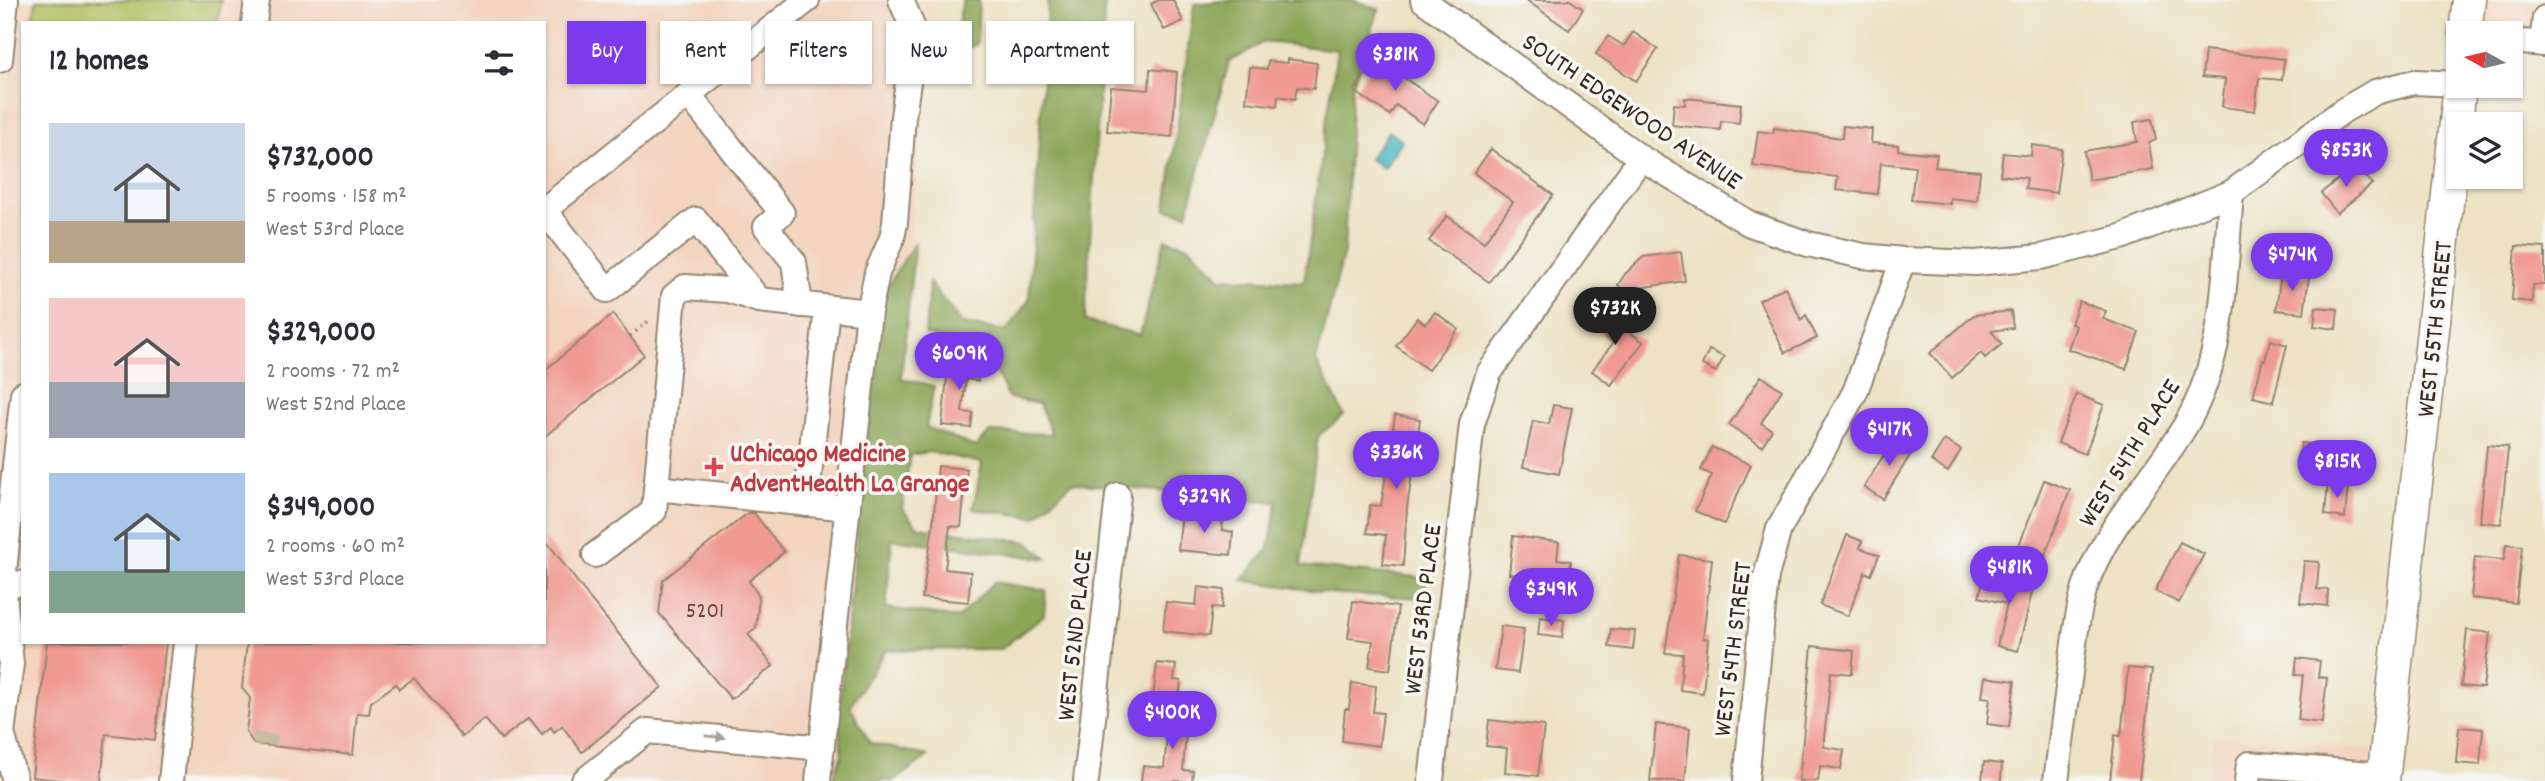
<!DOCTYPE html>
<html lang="en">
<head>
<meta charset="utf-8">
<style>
  body { margin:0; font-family:Dekko,sans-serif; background:#f2f2f3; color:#2b2b33; height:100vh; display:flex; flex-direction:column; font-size:26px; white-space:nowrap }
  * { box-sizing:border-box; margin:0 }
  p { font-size:23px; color:#7c7c81 }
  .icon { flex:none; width:38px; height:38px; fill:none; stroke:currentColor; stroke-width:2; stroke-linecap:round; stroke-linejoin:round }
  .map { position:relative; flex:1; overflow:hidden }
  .side { position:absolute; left:21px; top:21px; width:525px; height:623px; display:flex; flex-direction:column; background:#fff; border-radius:0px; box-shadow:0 2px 5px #0004 }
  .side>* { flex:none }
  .guide { position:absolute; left:567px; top:21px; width:665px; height:63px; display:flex; gap:14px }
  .needle { width:46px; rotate:278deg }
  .buttons { position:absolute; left:2446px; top:21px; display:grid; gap:14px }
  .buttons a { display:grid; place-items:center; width:77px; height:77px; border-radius:0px; background:#fff; box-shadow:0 2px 5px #0004; font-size:35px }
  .price { position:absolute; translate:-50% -60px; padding:0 16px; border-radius:24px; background:#7c3aed; color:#fff; font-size:23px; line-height:46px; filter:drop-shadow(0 2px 4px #0008) }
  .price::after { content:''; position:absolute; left:50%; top:42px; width:21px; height:16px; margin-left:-10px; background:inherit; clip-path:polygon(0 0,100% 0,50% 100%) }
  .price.selected { background:#222; color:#fff }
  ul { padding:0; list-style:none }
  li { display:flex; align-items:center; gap:21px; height:175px; padding:0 28px }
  li span { display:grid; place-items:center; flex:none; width:196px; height:140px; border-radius:0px; color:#555 }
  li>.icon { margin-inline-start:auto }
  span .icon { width:84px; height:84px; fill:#fffc; stroke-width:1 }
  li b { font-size:30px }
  h2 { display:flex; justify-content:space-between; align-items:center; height:84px; padding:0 28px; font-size:30px }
  .tag { padding:0 24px; border-radius:0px; background:#fff; box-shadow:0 2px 5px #0004; font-size:24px; line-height:63px }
  .tag.selected { background:#7c3aed; color:#fff }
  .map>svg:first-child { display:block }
</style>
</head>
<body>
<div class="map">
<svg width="2545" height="781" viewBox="0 0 2545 781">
  <rect width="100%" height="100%" fill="#f6f6f2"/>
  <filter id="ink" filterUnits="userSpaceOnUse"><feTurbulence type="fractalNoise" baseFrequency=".0143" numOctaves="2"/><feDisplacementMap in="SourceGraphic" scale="14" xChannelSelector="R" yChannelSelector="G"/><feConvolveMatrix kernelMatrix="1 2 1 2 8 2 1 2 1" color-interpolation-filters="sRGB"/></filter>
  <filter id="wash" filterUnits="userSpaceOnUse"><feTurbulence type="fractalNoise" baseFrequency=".00686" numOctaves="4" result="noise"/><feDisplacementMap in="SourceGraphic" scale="28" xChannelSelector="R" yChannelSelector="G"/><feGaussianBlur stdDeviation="1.57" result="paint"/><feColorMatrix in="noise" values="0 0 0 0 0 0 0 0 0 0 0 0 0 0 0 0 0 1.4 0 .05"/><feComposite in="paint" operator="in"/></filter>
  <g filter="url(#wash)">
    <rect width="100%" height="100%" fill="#ede2c4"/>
    <path fill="#f3d4bf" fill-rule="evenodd" d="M17,0H936L850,781H0V130L8,98ZM23,23H544V642H23Z
      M2485,0H2545V36L2482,30Z
      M2214,736L2379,750L2376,781H2209Z"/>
    <path fill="#b1bf62" stroke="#767440" stroke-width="2" d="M36,0H221L218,23H33Z"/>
    <path fill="#8ca658" stroke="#64683b" stroke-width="2" d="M963,0H979L977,44L951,55Z
      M1048,0H1105L1085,321L1140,335L1165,239L1189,246L1221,278L1304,282L1337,50L1264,42L1229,62L1187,214L1166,209L1194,4L1231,0H1353L1379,9L1352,87L1344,252L1316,361L1344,415L1318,436L1301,566L1427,578L1425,598L1336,594L1242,580L1269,549L1277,502L1072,483L1035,517L973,509L982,463L930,452L910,455L902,509L918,527L1028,542L1048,559L892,539L886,608L958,618L994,582L1046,590L1044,615L1001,649L886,650L850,706L870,743L928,756L894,781H832L842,754L838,720L882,295L915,242L901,378L934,386L926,427L975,447L990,432L1052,434L1039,404L1009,398L986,352L925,334L929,282L962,324L1006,331L1029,300Z"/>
    <path fill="#46b5c1" stroke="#407070" stroke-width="2" d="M1389,131L1402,141L1383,168L1369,158Z"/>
    <g id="blocks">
      <path fill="#f09a92" d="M1159,0H1173L1183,21L1164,30L1151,4Z
        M1526,0H1570L1583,9L1569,30Z
        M1633,32L1658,49L1636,81L1596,54L1608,36L1624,46Z
        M2205,50L2284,59L2282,80L2259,78L2255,111L2222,107L2225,79L2202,77Z
        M1288,59L1317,63L1314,89L1297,87L1295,99L1278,96L1277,106L1246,102L1250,67L1267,69L1268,61L1288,63Z
        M1376,59L1438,101L1423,124L1396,105L1390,115L1354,91Z
        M1150,69L1177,72L1172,137L1107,131L1111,87L1149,90Z
        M1685,98L1741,104L1739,123L1721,121L1720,130L1672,125L1674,104L1685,105Z
        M2152,119L2156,140L2149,143L2153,169L2089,180L2084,151L2137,142L2134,122Z
        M1843,126L1872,129L1871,143L1898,145V150L1937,154L1935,167L1980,171L1977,201L1950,198V204L1911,200L1915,167L1881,163L1877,194L1836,190L1838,177L1753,166L1758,131L1773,133L1774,128L1842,138Z
        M2032,145L2062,149L2056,193L2025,189L2027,178L2000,175L2003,153L2031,156Z
        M1491,149L1553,195L1489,282L1429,241L1447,216L1484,242L1513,202L1474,173Z
        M2356,165L2372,184L2337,213L2321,193Z
        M2516,246L2545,248V285H2533L2532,302L2512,300Z
        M1681,252L1685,281L1639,288L1631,297L1618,285L1625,274L1643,257Z
        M2281,273L2309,277L2304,313L2276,310Z
        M1785,287L1801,320L1806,315L1817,338L1785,353L1759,300Z
        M2079,301L2106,311L2103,319L2139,332L2126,369L2068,349L2076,326L2071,324Z
        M2316,307L2338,309L2336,329L2314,326Z
        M1609,309L1627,323L1624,328L1643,342L1611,385L1592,371L1613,343L1594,328Z
        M2011,311L2013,328L1991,331L2002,344L1985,358L1981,353L1952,378L1930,353L1974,315Z
        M1435,312L1458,329L1428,370L1396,346L1417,318L1425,324Z
        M613,314L644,355L544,437V371Z
        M2271,340L2287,345L2273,402L2253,397L2263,359L2265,360Z
        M1709,350L1724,357L1716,372L1702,365Z
        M949,358L980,361L978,381L966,379L962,412L973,413L971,428L942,425Z
        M1761,376L1782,390L1761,423L1772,430L1762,446L1729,425Z
        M2077,394L2104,405L2085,454L2058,443Z
        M1553,405L1572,408L1559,474L1523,467L1533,421L1549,424Z
        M1395,415L1420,419L1407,508L1403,566L1383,564L1386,535L1367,533L1370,505L1381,506Z
        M1895,437L1914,449L1883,499L1864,487Z
        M1944,440L1961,450L1948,472L1931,461Z
        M2301,443L2319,445L2317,462L2299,461Z
        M2487,445L2508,447L2501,524L2480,522Z
        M1712,447L1751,465L1724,524L1695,511L1712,475L1701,470Z
        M938,466L967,469L961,527L950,526L945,569L971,572L968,602L922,598L933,525Z
        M2044,480L2070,490L2044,558L2018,548Z
        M2328,482L2348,484L2345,518L2325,515Z
        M748,513H754L784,552L749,581L759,596L756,628L748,634L773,666L731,699L659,613L663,580Z
        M1182,513L1223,517L1222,530L1233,532L1231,555L1178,550Z
        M1847,535L1862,541L1860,548L1879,555L1871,575L1865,572L1848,616L1820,605Z
        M1513,536L1559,542L1557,559L1571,561L1568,582L1509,574Z
        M544,538L591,600L662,687L582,752L562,726L554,732L551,727L542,734L529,718L501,739L485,719L462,737L414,678L399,689L396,684L371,702L369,714L357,713L353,755L254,744L246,732L250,698L242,688L247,642H544Z
        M2180,542L2204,554L2179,603L2155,591Z
        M2506,544L2522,546L2516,603L2471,598L2475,557L2504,560Z
        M1679,555L1712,559L1703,638L1708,639L1703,693L1680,690L1683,654L1665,653Z
        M2304,561L2319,562L2317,589L2328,590L2327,606L2300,603Z
        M1985,573L2034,584L2018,651L1997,646L2007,604L1979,597Z
        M1198,587L1224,590L1222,608L1212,607L1209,636L1163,631L1166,602L1196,605Z
        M1353,601L1398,607L1390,670L1369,667L1373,641L1348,638Z
        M1540,617L1564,620L1562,638L1538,635Z
        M1501,626L1524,629L1518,673L1495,670Z
        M1611,629L1635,631L1633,650L1609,647Z
        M2467,630L2490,633L2483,688L2461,686Z
        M47,642H166L155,740L106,734L101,781H69L32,777Z
        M1812,646L1854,651L1852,674L1831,672L1824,738V747L1844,750L1841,769L1820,766L1818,781H1799Z
        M2297,658L2320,661L2318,677L2327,678L2322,723L2298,720L2303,675H2295Z
        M1157,663L1176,665L1174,680L1181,681L1179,700L1153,697Z
        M2128,668L2152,670L2139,781H2110L2115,735L2121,736Z
        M1985,677L2015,681L2009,727L1987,724L1990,698L1982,697Z
        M1352,683L1376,686L1373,712L1383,713L1379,746L1342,741L1345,709H1349Z
        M1170,706L1188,708L1183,770L1193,771L1192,781H1141L1143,766L1164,768Z
        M1489,720L1544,726L1538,776L1505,772L1507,748L1486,746Z
        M1656,724L1690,728L1685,781H1650Z
        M2459,727L2483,729L2480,765L2456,763Z
        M1984,762L2002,764L2001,781H1982Z"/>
    </g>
  </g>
  <g filter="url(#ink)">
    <use href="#blocks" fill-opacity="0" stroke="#948671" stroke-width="2"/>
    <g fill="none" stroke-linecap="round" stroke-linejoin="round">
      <path stroke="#c9bda3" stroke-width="24" stroke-dasharray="24 12" stroke-linecap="butt" d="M265,745L266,734"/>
      <g stroke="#948671" stroke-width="28">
        <path id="minor" d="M1423,0L1641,158L1750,224L1808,244L1863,256L1903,260L1975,263L2041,257L2121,237L2231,193L2344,110L2375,92L2414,82L2459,84
          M254,23L257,0
          M2511,41L2545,44
          M2542,44L2545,18
          M0,60L6,0
          M689,95L782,213L766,227L794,262L800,305
          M544,210L807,0
          M544,210L607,290L696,220L759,300
          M23,394L14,475L23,476
          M14,475L3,582L23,584
          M656,488L848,508
          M806,504L827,308
          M595,555L654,511L674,296L685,287L728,290L759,300L869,312
          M3,582L11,664L2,733L15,781
          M171,781L186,642
          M584,781L647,731L822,748
          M818,781L869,312L877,273L892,238L895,223L903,117L913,47L912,26L901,0
          M1086,781L1118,495
          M1431,781L1472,424L1489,373L1641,158
          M1746,781L1766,576L1779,529L1855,392L1903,260
          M2056,781C2061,742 2066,704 2071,665C2075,639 2077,612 2085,587C2106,524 2156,477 2188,421C2226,353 2225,269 2231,193
          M2247,781L2249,764L2383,775"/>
      </g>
      <g stroke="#948671" stroke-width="35">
        <path id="major" d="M2465,33L2469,0
          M2383,781L2460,86"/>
      </g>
      <path stroke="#948671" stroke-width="3.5" stroke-dasharray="2 5" stroke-linecap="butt" d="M630,336L650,320"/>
      <use href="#minor" stroke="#fff" stroke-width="24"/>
      <use href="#major" stroke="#fff" stroke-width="32"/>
    </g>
    <defs><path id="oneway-solid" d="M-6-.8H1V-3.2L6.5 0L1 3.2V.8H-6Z" transform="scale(1.75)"/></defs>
    <use fill="#a79f9a" href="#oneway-solid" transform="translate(715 737) rotate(6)"/>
  </g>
  <path fill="#e0444e" stroke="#f6f6f2" stroke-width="2.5" d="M710.5 456.5h7v7h7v7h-7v7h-7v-7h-7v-7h7z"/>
  <g text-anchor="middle" stroke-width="7" stroke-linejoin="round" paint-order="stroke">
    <g font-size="23" fill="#68463b">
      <text x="705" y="617">5201</text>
    </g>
    <g font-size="26" fill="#3b2a1e" stroke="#f6f6f2">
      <text transform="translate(1633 110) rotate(34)" y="9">SOUTH EDGEWOOD AVENUE</text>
      <text transform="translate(2433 329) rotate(-84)" y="9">WEST 55TH STREET</text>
      <text transform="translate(2128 452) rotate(-58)" y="9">WEST 54TH PLACE</text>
      <text transform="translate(1421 609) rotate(-83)" y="9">WEST 53RD PLACE</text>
      <text transform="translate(1073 635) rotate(-84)" y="9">WEST 52ND PLACE</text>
      <text transform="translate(1731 649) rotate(-83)" y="9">WEST 54TH STREET</text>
    </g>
    <g font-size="26" font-weight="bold" fill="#be3a42" stroke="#f6f6f2" text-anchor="start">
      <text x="730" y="461">UChicago Medicine<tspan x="730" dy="30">AdventHealth La Grange</tspan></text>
    </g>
  </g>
</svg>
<div class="buttons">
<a><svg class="needle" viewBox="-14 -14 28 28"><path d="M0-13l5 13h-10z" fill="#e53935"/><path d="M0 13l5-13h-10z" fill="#7c7c81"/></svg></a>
<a><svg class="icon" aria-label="layers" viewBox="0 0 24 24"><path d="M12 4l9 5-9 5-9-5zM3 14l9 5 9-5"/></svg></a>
</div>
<b class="price" style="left:1395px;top:93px">$381K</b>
<b class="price" style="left:2346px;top:189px">$853K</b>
<b class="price" style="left:2292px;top:293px">$474K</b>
<b class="price selected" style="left:1615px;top:347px">$732K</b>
<b class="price" style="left:959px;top:392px">$609K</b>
<b class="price" style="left:1889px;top:468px">$417K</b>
<b class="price" style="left:1396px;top:491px">$336K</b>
<b class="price" style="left:2337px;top:500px">$815K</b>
<b class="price" style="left:1204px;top:535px">$329K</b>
<b class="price" style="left:2009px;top:606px">$481K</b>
<b class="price" style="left:1551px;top:628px">$349K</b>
<b class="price" style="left:1172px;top:751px">$400K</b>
<div class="guide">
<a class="tag selected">Buy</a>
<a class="tag">Rent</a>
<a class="tag">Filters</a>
<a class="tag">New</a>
<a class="tag">Apartment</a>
</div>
<section class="side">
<h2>12 homes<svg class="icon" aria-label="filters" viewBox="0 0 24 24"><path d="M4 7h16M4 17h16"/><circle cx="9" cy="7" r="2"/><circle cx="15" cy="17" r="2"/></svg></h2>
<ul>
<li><span style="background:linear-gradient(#c9d6e8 70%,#b9a48a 0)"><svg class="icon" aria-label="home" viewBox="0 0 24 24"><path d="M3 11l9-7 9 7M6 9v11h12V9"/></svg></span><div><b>$732,000</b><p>5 rooms · 158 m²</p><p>West 53rd Place</p></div></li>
<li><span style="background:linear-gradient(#f6c9c9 60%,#9aa5b1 0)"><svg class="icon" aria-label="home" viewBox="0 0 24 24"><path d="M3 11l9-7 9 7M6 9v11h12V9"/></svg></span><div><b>$329,000</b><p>2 rooms · 72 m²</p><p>West 52nd Place</p></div></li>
<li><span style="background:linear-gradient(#a9c7e8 70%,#7fa58c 0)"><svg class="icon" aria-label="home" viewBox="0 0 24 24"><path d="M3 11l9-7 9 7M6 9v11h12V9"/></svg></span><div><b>$349,000</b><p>2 rooms · 60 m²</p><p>West 53rd Place</p></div></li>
</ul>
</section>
</div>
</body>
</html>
